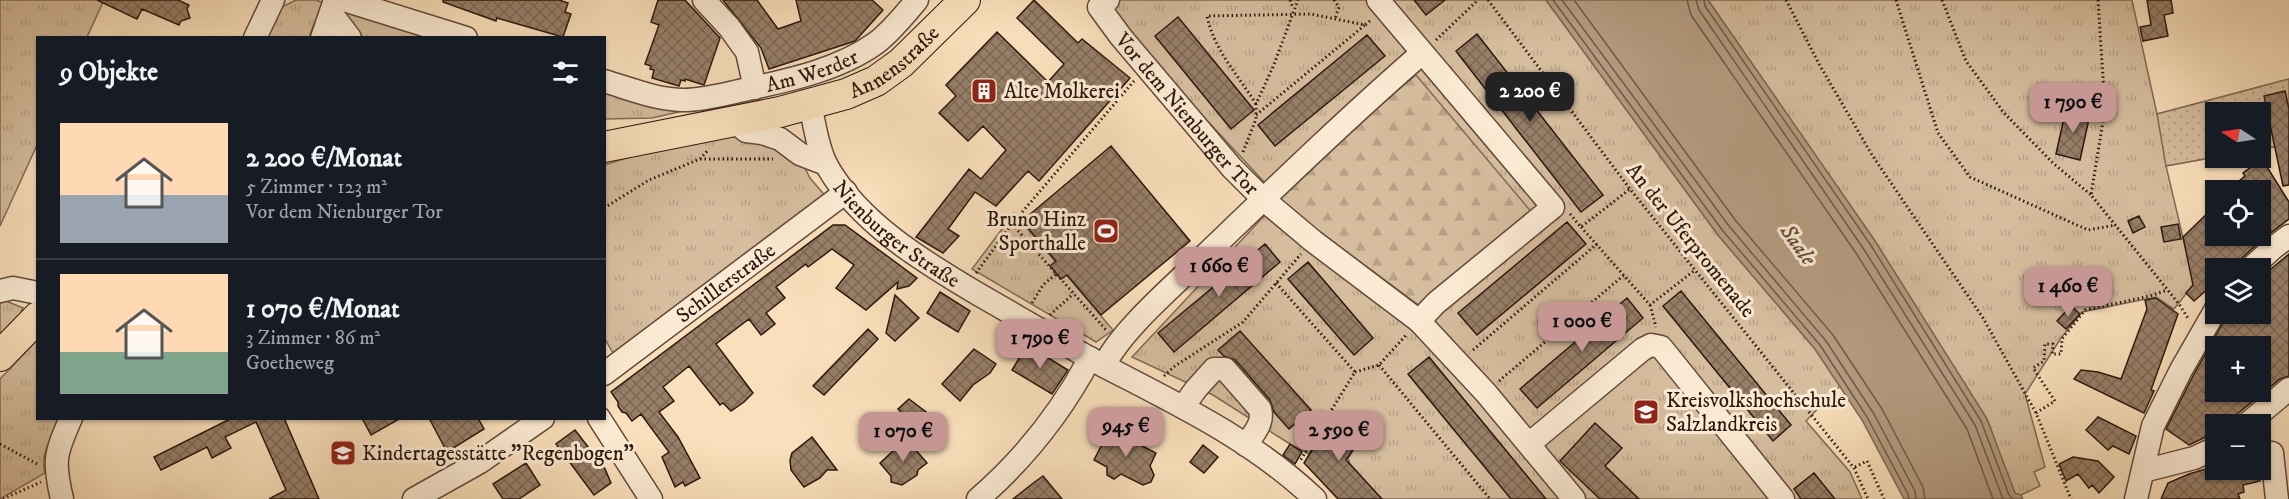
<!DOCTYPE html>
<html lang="de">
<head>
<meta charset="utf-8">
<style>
  body { margin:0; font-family:"IM FELL DW Pica",serif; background:#242831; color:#f1f3f6; height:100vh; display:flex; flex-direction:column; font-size:22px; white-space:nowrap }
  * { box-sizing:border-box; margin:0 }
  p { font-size:20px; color:#9ea1a6 }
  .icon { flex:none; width:33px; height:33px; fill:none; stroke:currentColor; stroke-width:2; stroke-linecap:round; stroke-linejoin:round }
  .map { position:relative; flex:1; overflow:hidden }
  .sheet { position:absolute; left:36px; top:36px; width:570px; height:384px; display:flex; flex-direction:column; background:#171b24; border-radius:0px; box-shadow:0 2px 4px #0004 }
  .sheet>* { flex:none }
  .needle { width:39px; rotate:282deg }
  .buttons { position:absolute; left:2205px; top:102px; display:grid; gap:12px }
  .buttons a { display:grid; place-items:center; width:66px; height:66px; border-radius:0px; background:#171b24; box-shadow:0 2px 4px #0004; font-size:30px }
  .price { position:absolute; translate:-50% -51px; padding:0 14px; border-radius:12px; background:#c59692; color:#111; font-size:20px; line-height:39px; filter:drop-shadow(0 2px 3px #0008) }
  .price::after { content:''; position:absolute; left:50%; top:36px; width:18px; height:14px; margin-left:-9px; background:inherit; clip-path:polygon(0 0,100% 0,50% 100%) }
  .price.selected { background:#222; color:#fff }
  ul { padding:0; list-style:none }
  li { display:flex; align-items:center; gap:18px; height:150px; padding:0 24px }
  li+li { border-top:2px solid #363941 }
  li span { display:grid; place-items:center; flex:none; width:168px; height:120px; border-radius:0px; color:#555 }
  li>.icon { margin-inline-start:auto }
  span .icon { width:72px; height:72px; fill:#fffc; stroke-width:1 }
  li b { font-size:26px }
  h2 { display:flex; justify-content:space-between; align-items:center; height:72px; padding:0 24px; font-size:26px }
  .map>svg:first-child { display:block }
</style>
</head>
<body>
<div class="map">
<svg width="2289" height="499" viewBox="0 0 2289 499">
  <defs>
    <pattern id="grass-tufts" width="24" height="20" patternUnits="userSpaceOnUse" patternTransform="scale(1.5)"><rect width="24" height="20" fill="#d6bd9e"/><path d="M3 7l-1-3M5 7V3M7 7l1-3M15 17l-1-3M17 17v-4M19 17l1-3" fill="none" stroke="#b8a287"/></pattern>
    <pattern id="forest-firs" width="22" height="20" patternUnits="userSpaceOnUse" patternTransform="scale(1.5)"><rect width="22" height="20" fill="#d6bd9e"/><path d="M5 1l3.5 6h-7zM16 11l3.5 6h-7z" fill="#b8a287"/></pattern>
    <pattern id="garden-dots" width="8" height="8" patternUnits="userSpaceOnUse" patternTransform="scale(1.5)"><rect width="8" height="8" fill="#d6bd9e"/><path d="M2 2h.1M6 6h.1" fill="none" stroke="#b8a287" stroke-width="1.8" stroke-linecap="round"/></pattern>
    <pattern id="building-cross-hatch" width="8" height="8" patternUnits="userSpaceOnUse" patternTransform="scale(1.5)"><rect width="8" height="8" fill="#977f68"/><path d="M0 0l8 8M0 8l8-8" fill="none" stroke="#7c6754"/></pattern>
  </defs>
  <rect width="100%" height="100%" fill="#f9dfbb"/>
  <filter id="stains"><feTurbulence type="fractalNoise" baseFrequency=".00333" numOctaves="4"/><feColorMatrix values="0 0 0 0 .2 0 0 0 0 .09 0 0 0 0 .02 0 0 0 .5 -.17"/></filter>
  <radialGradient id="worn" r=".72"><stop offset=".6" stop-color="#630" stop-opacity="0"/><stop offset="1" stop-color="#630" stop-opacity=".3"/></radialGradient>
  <path fill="url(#grass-tufts)" stroke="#826a56" stroke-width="1.5" d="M0,0H104L87,37L38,38L37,145L0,226Z
    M296,0H316L324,3L320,20L314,24L309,37L267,38L282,7Z
    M1095,0H1546L1718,235L1815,349L1840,386L1806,421L1850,472L1862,499H1381L1350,464L1348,458L1362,437L1358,434L1363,427L1354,420L1348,427L1333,417L1309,454L1290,444L1213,395L1132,357L1280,199Z
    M1708,0H2132L2157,114L2289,79L2261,149L2260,112H2216L2215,157L2166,166L2194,284L2174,309L2156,297L2082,312L2061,338L2025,394L2045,467L2034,472L2040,486L2021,495L2015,494L1987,419L1875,241Z
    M344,12L416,30L420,37H361Z
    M604,88L692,109L652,118L605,119Z
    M714,134L760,138L782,154L804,166L810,178L827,198L617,360L605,339L604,165L698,136Z
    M1014,213L1113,330L1096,342L972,269Z
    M6,301L23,308L17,320L0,340V303Z
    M37,340L38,418L60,419C52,437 40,453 45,473L0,499V379Z"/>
  <path fill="url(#forest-firs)" stroke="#826a56" stroke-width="1.5" d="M1416,75L1533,214L1420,306L1271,196Z"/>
  <path fill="url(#garden-dots)" stroke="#826a56" stroke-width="1.5" d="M2289,79V140L2279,146L2261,149L2260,112H2216L2215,157L2166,166L2157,114Z"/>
  <path fill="#b49b80" stroke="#7e6752" stroke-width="1.5" d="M1546,0H1708L1875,241L1987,419L2015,493L2021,495L2023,499H1904L1862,420L1815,349L1718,235Z"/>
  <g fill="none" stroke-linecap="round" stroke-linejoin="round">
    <path stroke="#705a47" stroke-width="1.5" d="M1553,0L1723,231L1820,345L1867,417L1908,494L1909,499
      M1562,0L1729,226L1826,341L1874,414L1915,491L1916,499
      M1574,0L1736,221L1833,335L1882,409L1923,487L1925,499
      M1687,0L1691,15L1856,253L1967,429L1993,499
      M1696,0L1699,10L1863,248L1975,425L2003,499
      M1704,0L1705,6L1870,244L1981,421L2009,495L2013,499"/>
  </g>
  <path fill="url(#building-cross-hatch)" stroke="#2d180e" stroke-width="1.5" fill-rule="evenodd" d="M97,0H178L189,5L187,9L190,18L181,21L179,25L142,9L137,19Z
    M443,0H559L568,3L565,12L571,14L563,37L497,18L496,21L443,2Z
    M658,0H685L720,38L704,85L685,79V81L681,80L679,86L652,78L654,70L650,69L651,66L645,64L659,25L651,22Z
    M723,0H757L778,29L801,21L796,0H872L883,10L855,41L769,69L761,48Z
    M1034,0L1078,43L1082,39L1130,78L1039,181L1028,171L996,206L975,192L948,229L959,236L943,253L916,237L969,169L981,179L1006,150L983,126L968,141L939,113L956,96L946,85L997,32L1048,82L1064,64L1017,18Z
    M1414,0H1445L1426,15Z
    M2147,0H2171L2173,13L2164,15L2168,36L2143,41L2140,27L2151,25Z
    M1178,17L1254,110L1231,129L1155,36Z
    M1477,34L1603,195L1581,212L1456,51Z
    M1367,35L1385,56L1275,146L1258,125Z
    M2285,91L2289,109V185L2283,186L2264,96Z
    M2066,109L2090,114L2080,160L2056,154Z
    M1111,146L1190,241L1101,315L1067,275L1061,279L1050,266L1056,261L1022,221Z
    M2262,159L2289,202V219L2264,238L2231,268H2216V282L2194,301L2186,293L2193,285L2183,237L2216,205V236H2260V190H2228L2245,176L2243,173Z
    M2139,216L2145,227L2133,233L2128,221Z
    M1567,222L1586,244L1477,335L1458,313Z
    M2178,224L2181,239L2164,242L2161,227Z
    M833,225H845L917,278L909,286L897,289L898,282L866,310L836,288L854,265L832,249L808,267L806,264L776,287L785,298L766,313L775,324L761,335L749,319L716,344L753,393L744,402L731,411L723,403L720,405L689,366L663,387L674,401L659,412L678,437L700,478L685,486L683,482L675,487L662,457L669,452L641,414L632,421L626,413L622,412L618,406V402L611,392Z
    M1265,244L1280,262L1174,352L1158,333Z
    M2289,254V376L2280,379L2225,424H2216V431L2212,434L2189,445L2166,429L2193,376L2228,314H2260V278ZM2216,346H2260V392H2205L2216,373Z
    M1308,262L1373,338L1354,355L1288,279Z
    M1681,291L1791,425L1773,441L1663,306Z
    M940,292L970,311L958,332L927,313Z
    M895,295L919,318L895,341L886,333Z
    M1627,298L1643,318L1537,408L1520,389Z
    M2156,298L2178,314L2151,390L2154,391L2144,413L2074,379L2081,370L2098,372L2121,379L2147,309L2145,300Z
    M2071,306L2080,314L2066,329L2057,321Z
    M868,329L878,339L824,395L813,386Z
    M1240,331L1311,410L1289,429L1274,412L1270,400L1235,360L1224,356L1218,350Z
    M1027,345L1068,370L1052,394L1012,370Z
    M974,349L996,364L990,373L973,385L960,401L942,384Z
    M1429,357L1546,499H1511L1408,374Z
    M909,399L926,412L915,426L898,409Z
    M1333,416L1348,427L1353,420L1363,427L1358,434L1362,437L1346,460L1382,499H1338L1304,463Z
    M2098,417L2136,436L2129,454L2113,446L2108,450L2086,430Z
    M232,418H284L319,499H269L286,490L256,422L225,437L231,448L212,458L207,447L161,470L154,457Z
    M362,418H401L371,435Z
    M429,418H478L484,429L447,452Z
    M1595,423L1622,448L1605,466L1639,499H1600L1560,461Z
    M1110,429L1156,453L1150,466L1154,475L1151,482L1143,485L1121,474L1114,479L1107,475V467L1094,460Z
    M575,430L605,469L611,483L594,495L556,444Z
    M812,437L837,470H827L820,478L804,487L791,470L790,460L792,453Z
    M906,439L927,463L918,470L917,475L902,485L891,482V476L880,463Z
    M1290,444L1302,452L1295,464L1283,455Z
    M1203,445L1218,457L1204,473L1190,462Z
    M2073,457L2098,461L2114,477L2099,493L2092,485L2089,488L2078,474L2066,481L2059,464Z
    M526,463L540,485L519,499H503L493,484Z
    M2216,466V470H2258L2260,481L2243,485L2244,492L2238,494L2240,499H2161L2168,483L2189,474Z
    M1814,473L1822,483L1835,499H1801L1794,489Z
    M1043,476L1062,499H1013L1032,484Z"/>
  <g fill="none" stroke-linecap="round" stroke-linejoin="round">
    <g stroke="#604a39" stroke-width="25">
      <g id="minor">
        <path d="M344,0L466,38"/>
        <path d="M704,0L729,27L747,52L755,88"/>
        <path id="s1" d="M1108,0L1099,7L1121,37L1232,168L1263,199L1313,241L1419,321"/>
        <path d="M1378,0L1553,207L1436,303L1419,321L1486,393L1574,499"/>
        <path d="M331,13L350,38"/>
        <path d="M255,38L273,0"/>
        <path d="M322,38L335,0"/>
        <path id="s2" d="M604,81C631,89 657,100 684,100C702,100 721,95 739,91C785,81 837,71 876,43C892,31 904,15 917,0"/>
        <path id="s3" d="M810,105C815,125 817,148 827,166C859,223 924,262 978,294C1020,318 1062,343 1104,366C1179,405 1253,440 1315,499"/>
        <path d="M735,121L746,131L762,133L780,139L800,154L826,164"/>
        <path d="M2251,268L2273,248L2289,236"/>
        <path d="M0,291L13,288L38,293"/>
        <path d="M1104,366C1120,332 1170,289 1199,261C1272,191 1345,120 1422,53"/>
        <path id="s4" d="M604,374L846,192"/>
        <path d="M1183,407L1196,389L1214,369H1225L1260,409C1264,423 1254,433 1246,445"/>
        <path d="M599,418L651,499"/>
        <path d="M2247,424L2289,389"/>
        <path d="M1529,444L1643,349L1651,345L1661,347L1783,499"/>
        <path d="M2272,453L2277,499"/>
        <path d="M2143,471L2194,458L2216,448"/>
        <path d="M62,499C53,461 55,454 71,418"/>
        <path d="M414,499L480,462L543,418"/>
        <path d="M978,499C1023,460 1062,411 1090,358"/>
        <path d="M2136,499L2153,426L2181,370L2216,309"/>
      </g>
    </g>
    <g stroke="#2d180e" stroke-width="32">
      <g id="major">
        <path id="s5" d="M604,147L780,112L846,94L876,81L901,63L965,0"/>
        <path d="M0,356L38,317"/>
      </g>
    </g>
    <path stroke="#2d180e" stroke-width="3" stroke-dasharray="1.5 3" stroke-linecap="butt" d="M1290,0L1293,8
      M1334,0L1339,7L1335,19
      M1488,0L1630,189L1854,468L1868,499
      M1786,0L1819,64L1872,155L1983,318L2036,413L2071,499
      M1896,0L1938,133L1970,177L2088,230L2116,225
      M1942,0L1966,61L2004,113L2053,163L2091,195
      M2098,0L2105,109L2091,195L2179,304L2189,320
      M1436,40L1478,0
      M2075,103L2105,109
      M1256,104C1238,75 1214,50 1207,16L1311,14L1365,25L1370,21
      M1256,115L1365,25
      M1243,152L1256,119V104L1273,67L1298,0
      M700,159H773
      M604,208L649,180L700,159L709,149
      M1570,214L1581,227L1630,189
      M1012,224L1107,331
      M1581,227L1650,305L1695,270
      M976,273L1012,224L1134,81
      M1276,283L1355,372L1300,461
      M1032,303L1043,285L1056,274
      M1650,305L1656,327
      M1050,315L1073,294
      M1473,350L1597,244
      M1379,365L1490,499
      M1355,372L1379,365L1407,334
      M1164,376L1175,366L1243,322L1301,254
      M1499,381L1624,275
      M2036,413L2055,401L2033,368L2044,361L2045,344H2053L2052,354H2061L2062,339L2085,310L2150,296L2167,290
      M0,444L39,465
      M1855,467L1867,461L1884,499
      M3,499L41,482"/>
    <use href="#minor" stroke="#fbead3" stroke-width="22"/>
    <use href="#major" stroke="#f9dfbb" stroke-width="30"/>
  </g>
  <defs>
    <g id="building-square" transform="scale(1.35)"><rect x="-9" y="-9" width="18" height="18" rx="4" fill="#8f2418" stroke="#fbead3"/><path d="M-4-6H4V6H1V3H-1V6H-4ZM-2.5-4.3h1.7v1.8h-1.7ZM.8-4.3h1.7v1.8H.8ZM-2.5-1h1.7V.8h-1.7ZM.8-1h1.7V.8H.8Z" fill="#fff"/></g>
    <g id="stadium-square" transform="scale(1.35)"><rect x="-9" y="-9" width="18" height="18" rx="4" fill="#8f2418" stroke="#fbead3"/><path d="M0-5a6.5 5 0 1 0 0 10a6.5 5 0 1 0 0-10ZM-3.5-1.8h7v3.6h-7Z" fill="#fff"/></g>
    <g id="school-square" transform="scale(1.35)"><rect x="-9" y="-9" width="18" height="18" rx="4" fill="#8f2418" stroke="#fbead3"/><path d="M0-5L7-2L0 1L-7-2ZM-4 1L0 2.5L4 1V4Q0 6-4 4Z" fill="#fff"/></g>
  </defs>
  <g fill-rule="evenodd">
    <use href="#building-square" x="984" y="91"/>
    <use href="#stadium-square" x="1106" y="231"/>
    <use href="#school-square" x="1646" y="412"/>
    <use href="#school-square" x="343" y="453"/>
  </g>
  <g text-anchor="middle" stroke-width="6" stroke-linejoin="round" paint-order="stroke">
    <g font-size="21" fill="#2d180e" stroke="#fbead3">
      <text dy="7" stroke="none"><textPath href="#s5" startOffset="306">Annenstraße</textPath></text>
      <text dy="7" stroke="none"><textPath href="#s2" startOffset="214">Am Werder</textPath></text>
      <text dy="7" stroke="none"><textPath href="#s1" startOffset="150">Vor dem Nienburger Tor</textPath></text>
      <text dy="7" stroke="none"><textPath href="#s3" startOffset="162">Nienburger Straße</textPath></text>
      <text transform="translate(1691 240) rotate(51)" y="7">An der Uferpromenade</text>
      <text dy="7" stroke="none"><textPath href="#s4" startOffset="152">Schillerstraße</textPath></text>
    </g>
    <g font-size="21" fill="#2d180e" stroke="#fbead3" text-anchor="start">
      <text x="1004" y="98">Alte Molkerei</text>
      <text x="1086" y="226" text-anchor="end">Bruno Hinz<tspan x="1086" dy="24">Sporthalle</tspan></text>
      <text x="1666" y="407">Kreisvolkshochschule<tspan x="1666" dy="24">Salzlandkreis</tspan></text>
      <text x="362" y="460">Kindertagesstätte "Regenbogen"</text>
    </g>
    <g font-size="22" font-style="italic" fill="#634c3c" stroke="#fbead3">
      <text transform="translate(1799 244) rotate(54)" y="8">Saale</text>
    </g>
  </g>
  <rect width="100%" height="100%" filter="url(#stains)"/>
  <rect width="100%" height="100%" fill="url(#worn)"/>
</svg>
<div class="buttons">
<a><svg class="needle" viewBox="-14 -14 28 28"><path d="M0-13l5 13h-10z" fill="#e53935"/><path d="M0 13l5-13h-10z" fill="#9ea1a6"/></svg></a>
<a><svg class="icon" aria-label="locate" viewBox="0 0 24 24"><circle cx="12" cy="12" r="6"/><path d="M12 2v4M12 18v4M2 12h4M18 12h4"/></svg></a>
<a><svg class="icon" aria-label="layers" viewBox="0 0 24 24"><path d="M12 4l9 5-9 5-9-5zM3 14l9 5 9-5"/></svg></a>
<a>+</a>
<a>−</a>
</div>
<b class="price selected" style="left:1530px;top:123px">2 200 €</b>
<b class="price" style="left:2073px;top:134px">1 790 €</b>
<b class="price" style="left:1219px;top:298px">1 660 €</b>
<b class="price" style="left:2068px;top:318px">1 460 €</b>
<b class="price" style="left:1582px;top:353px">1 000 €</b>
<b class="price" style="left:1040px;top:370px">1 790 €</b>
<b class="price" style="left:1126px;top:458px">945 €</b>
<b class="price" style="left:1339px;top:462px">2 590 €</b>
<b class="price" style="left:903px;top:463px">1 070 €</b>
<section class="sheet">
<h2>9 Objekte<svg class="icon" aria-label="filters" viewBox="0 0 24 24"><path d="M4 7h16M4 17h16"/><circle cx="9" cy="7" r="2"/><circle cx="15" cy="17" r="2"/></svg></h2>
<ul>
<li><span style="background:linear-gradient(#ffd9b3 60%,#9aa5b1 0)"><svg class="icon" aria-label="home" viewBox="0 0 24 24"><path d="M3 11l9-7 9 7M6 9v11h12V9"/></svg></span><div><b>2 200 €/Monat</b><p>5 Zimmer · 123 m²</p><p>Vor dem Nienburger Tor</p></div></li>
<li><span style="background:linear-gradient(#ffd9b3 65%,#7fa58c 0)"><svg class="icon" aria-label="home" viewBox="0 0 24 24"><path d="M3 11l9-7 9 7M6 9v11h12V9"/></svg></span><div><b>1 070 €/Monat</b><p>3 Zimmer · 86 m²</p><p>Goetheweg</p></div></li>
</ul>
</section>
</div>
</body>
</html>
